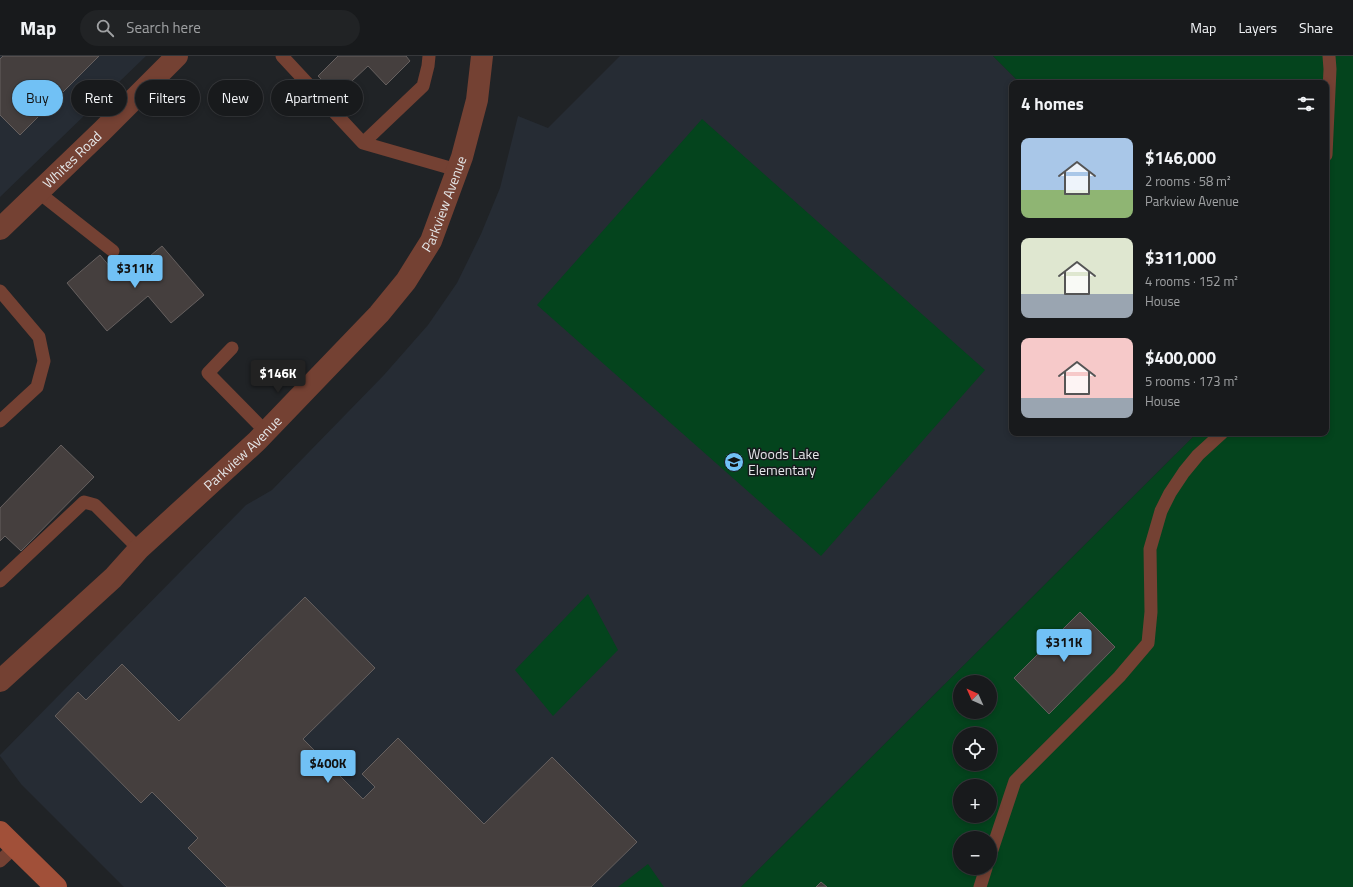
<!DOCTYPE html>
<html lang="en">
<head>
<meta charset="utf-8">
<style>
  body { margin:0; font-family:"Titillium Web",sans-serif; background:#212325; color:#f1f3f6; height:100vh; display:flex; flex-direction:column; font-size:15px; white-space:nowrap }
  * { box-sizing:border-box; margin:0 }
  p { font-size:13px; color:#9fa1a3 }
  .icon { flex:none; width:22px; height:22px; fill:none; stroke:currentColor; stroke-width:2; stroke-linecap:round; stroke-linejoin:round }
  .map { position:relative; flex:1; overflow:hidden }
  .side { position:absolute; left:1009px; top:24px; width:320px; height:356px; display:flex; flex-direction:column; background:#181a1c; border-radius:8px; box-shadow:0 2px 6px #0003,0 0 0 1px #36383b }
  .side>* { flex:none }
  .top-card { position:absolute; left:12px; top:24px; width:380px; height:36px; display:flex; gap:8px }
  .needle { width:26px; rotate:315deg }
  .buttons { position:absolute; left:953px; top:619px; display:grid; gap:8px }
  .buttons a { display:grid; place-items:center; width:44px; height:44px; border-radius:50%; background:#181a1c; box-shadow:0 2px 6px #0003,0 0 0 1px #36383b; font-size:20px }
  .price { position:absolute; translate:-50% -34px; padding:0 9px; border-radius:4px; background:#71c1f5; color:#111; font-size:13px; line-height:26px; filter:drop-shadow(0 1px 2px #0008) }
  .price::after { content:''; position:absolute; left:50%; top:24px; width:12px; height:9px; margin-left:-6px; background:inherit; clip-path:polygon(0 0,100% 0,50% 100%) }
  .price.active { background:#222; color:#fff }
  ul { padding:0; list-style:none }
  li { display:flex; align-items:center; gap:12px; height:100px; padding:0 12px }
  li span { display:grid; place-items:center; flex:none; width:112px; height:80px; border-radius:8px; color:#555 }
  li>.icon { margin-inline-start:auto }
  span .icon { width:48px; height:48px; fill:#fffc; stroke-width:1 }
  li b { font-size:17px }
  h2 { display:flex; justify-content:space-between; align-items:center; height:48px; padding:0 12px; font-size:17px }
  .tag { padding:0 14px; border-radius:18px; background:#181a1c; box-shadow:0 2px 6px #0003,0 0 0 1px #36383b; font-size:14px; line-height:36px }
  .tag.active { background:#71c1f5; color:#111 }
  header { display:flex; align-items:center; gap:24px; box-sizing:border-box; height:56px; padding:0 20px; background:#181a1c; border-bottom:1px solid #36383b }
  header strong { font-size:19px }
  nav { display:flex; gap:22px; margin-inline-start:auto; font-size:14px }
  .search { width:280px; height:36px; background:#212325; display:flex; align-items:center; gap:10px; box-sizing:border-box; padding:0 14px; border-radius:22px; color:#9fa1a3; font-size:15px }
  .map>svg:first-child { display:block }
</style>
</head>
<body>
<header>
<strong>Map</strong>
<div class="search"><svg class="icon" aria-label="search" viewBox="0 0 24 24"><circle cx="10" cy="10" r="6"/><path d="M15 15l6 6"/></svg>Search here</div>
<nav><a>Map</a><a>Layers</a><a>Share</a></nav>
</header>
<div class="map">
<svg width="1353" height="831" viewBox="0 0 1353 831">
  <rect width="100%" height="100%" fill="#202326"/>
  <path fill="#262c34" d="M0,0H146L0,141Z
    M620,0H993L1020,27H1012V377H1197L741,831H124L21,728L0,700V699L246,449L272,434L384,319L428,269L457,227L481,178L500,132L518,60L548,72Z"/>
  <path fill="#04441d" fill-rule="evenodd" d="M993,0H1353V831H741L1197,377H1326V27H1020ZM960,626H990V656H960ZM960,678H990V708H960ZM960,730H990V760H960ZM960,782H990V812H960Z
    M702,63L985,314L821,500L537,249Z
    M588,538L618,594L553,660L515,614Z
    M648,808L664,831H618Z"/>
  <path fill="#453f3e" stroke="#66605f" d="M3,0H99L20,79L0,59V3Z
    M338,0H406L410,5L386,29L368,10L337,39L318,20Z
    M162,190L204,239L171,267L148,240L107,275L67,227L100,199L121,224Z
    M61,389L94,421L21,495L5,480L0,485V452Z
    M305,541L375,612L303,683L363,743L375,731L362,718L398,682L484,768L552,701L637,786L591,831H227L188,792L198,782L152,736L141,747L55,660L78,636L86,644L122,608L179,665Z
    M1080,556L1115,591L1049,658L1014,622Z
    M821,826L827,831H816Z"/>
  <g fill="none" stroke-linecap="round" stroke-linejoin="round">
    <path stroke="#744133" stroke-width="13" d="M282,0L363,87L457,114
      M363,87L423,30L428,10L429,0
      M1326,99L1330,13L1329,0
      M38,136L113,195
      M0,235L39,281L44,305L37,331L0,365
      M232,292L208,317L265,375
      M0,525L84,446L95,449L139,493
      M990,800L1015,725L1119,621L1148,587L1151,556L1150,493L1161,455L1170,437L1184,416L1198,399L1222,377
      M0,805L15,791
      M980,831L986,812"/>
    <path stroke="#744133" stroke-width="22" id="s1" d="M0,173L102,75L177,0"/>
    <path stroke="#744133" stroke-width="22" id="s2" d="M0,625L113,522L139,493L257,385L379,258L406,225L431,185L462,101L477,44L482,0"/>
    <path stroke="#a15039" stroke-width="22" d="M0,776L56,831"/>
  </g>
  <defs>
    <g id="school-disc" transform="scale(1)"><circle r="9.5" fill="#71c1f5" stroke="#17191d"/><path d="M0-5L7-2L0 1L-7-2ZM-4 1L0 2.5L4 1V4Q0 6-4 4Z" fill="#111"/></g>
  </defs>
  <g fill-rule="evenodd">
    <use href="#school-disc" x="734" y="406"/>
  </g>
  <g text-anchor="middle" stroke-width="3" stroke-linejoin="round" paint-order="stroke">
    <g font-size="14" fill="#e4e6e8" stroke="#17191d">
      <text dy="5" stroke="none"><textPath href="#s1" startOffset="100">Whites Road</textPath></text>
      <text dy="5" stroke="none"><textPath href="#s2" startOffset="657">Parkview Avenue</textPath></text>
      <text dy="5" stroke="none"><textPath href="#s2" startOffset="333">Parkview Avenue</textPath></text>
    </g>
    <g font-size="14" fill="#e4e6e8" stroke="#17191d" text-anchor="start">
      <text x="748" y="403">Woods Lake<tspan x="748" dy="16">Elementary</tspan></text>
    </g>
  </g>
</svg>
<div class="buttons">
<a><svg class="needle" viewBox="-14 -14 28 28"><path d="M0-13l5 13h-10z" fill="#e53935"/><path d="M0 13l5-13h-10z" fill="#9fa1a3"/></svg></a>
<a><svg class="icon" aria-label="locate" viewBox="0 0 24 24"><circle cx="12" cy="12" r="6"/><path d="M12 2v4M12 18v4M2 12h4M18 12h4"/></svg></a>
<a>+</a>
<a>−</a>
</div>
<b class="price" style="left:135px;top:233px">$311K</b>
<b class="price active" style="left:278px;top:338px">$146K</b>
<b class="price" style="left:1064px;top:607px">$311K</b>
<b class="price" style="left:328px;top:728px">$400K</b>
<div class="top-card">
<a class="tag active">Buy</a>
<a class="tag">Rent</a>
<a class="tag">Filters</a>
<a class="tag">New</a>
<a class="tag">Apartment</a>
</div>
<section class="side">
<h2>4 homes<svg class="icon" aria-label="filters" viewBox="0 0 24 24"><path d="M4 7h16M4 17h16"/><circle cx="9" cy="7" r="2"/><circle cx="15" cy="17" r="2"/></svg></h2>
<ul>
<li><span style="background:linear-gradient(#a9c7e8 65%,#8fb573 0)"><svg class="icon" aria-label="home" viewBox="0 0 24 24"><path d="M3 11l9-7 9 7M6 9v11h12V9"/></svg></span><div><b>$146,000</b><p>2 rooms · 58 m²</p><p>Parkview Avenue</p></div></li>
<li><span style="background:linear-gradient(#dfe7d0 70%,#9aa5b1 0)"><svg class="icon" aria-label="home" viewBox="0 0 24 24"><path d="M3 11l9-7 9 7M6 9v11h12V9"/></svg></span><div><b>$311,000</b><p>4 rooms · 152 m²</p><p>House</p></div></li>
<li><span style="background:linear-gradient(#f6c9c9 75%,#9aa5b1 0)"><svg class="icon" aria-label="home" viewBox="0 0 24 24"><path d="M3 11l9-7 9 7M6 9v11h12V9"/></svg></span><div><b>$400,000</b><p>5 rooms · 173 m²</p><p>House</p></div></li>
</ul>
</section>
</div>
</body>
</html>
